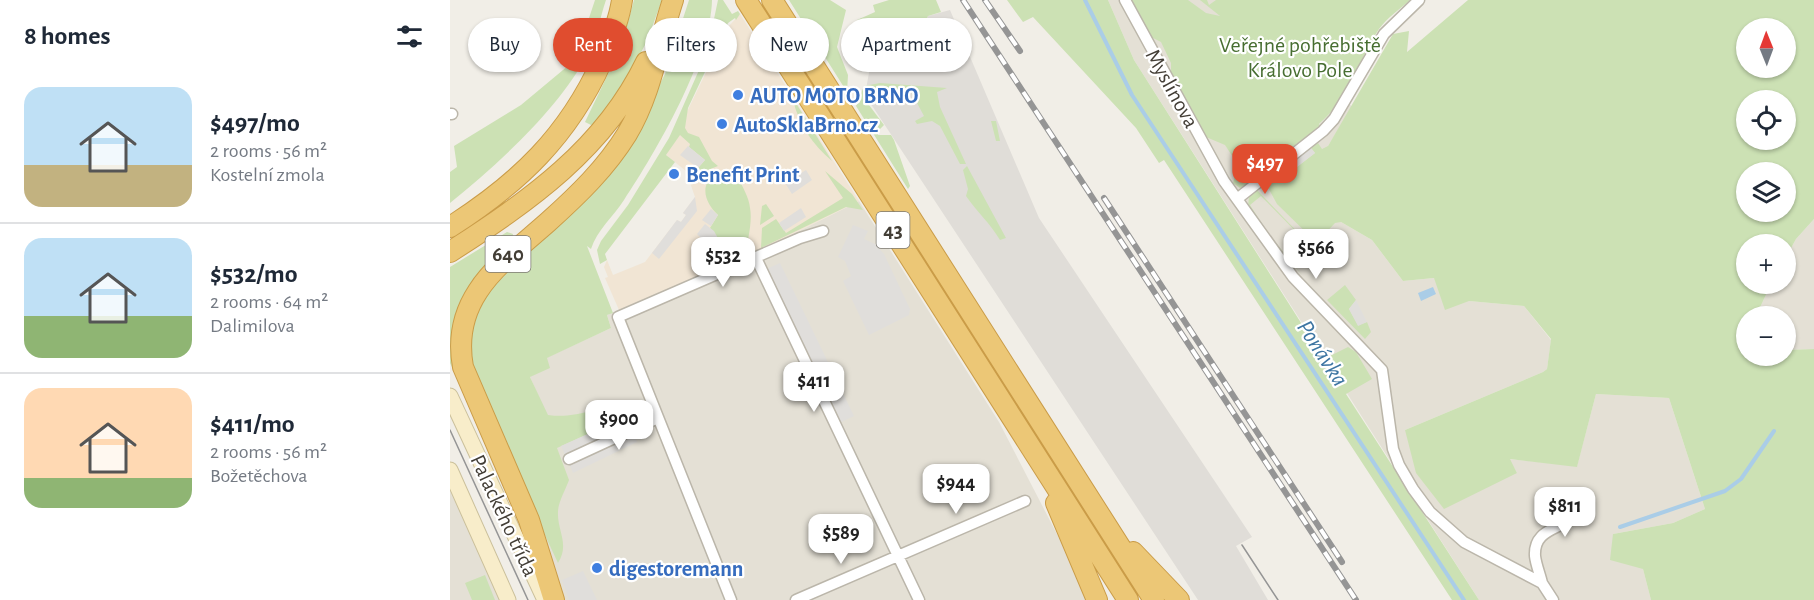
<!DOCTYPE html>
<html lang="en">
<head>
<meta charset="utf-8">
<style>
  body { margin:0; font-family:"Alegreya Sans",sans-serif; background:#f6f6f7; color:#1f2937; height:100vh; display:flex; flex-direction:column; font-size:22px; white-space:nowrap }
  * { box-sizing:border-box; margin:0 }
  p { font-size:20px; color:#747a83 }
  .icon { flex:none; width:33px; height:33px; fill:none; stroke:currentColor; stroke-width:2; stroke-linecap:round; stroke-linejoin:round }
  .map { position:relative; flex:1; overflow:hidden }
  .details { display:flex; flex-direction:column; background:#fff; width:450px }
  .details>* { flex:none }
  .hud { position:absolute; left:18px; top:18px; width:570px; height:54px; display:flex; gap:12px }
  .needle { width:39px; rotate:359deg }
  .controls { position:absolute; left:1286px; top:18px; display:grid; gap:12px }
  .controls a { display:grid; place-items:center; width:60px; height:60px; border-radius:50%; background:#fff; box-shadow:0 2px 4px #0004; font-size:30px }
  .price { position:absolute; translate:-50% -51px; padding:0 14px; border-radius:12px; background:#fff; color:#222; font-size:20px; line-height:39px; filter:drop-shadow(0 2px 3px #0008) }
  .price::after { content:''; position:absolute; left:50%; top:36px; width:18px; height:14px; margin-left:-9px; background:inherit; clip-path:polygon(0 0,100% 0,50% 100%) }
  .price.active { background:#e04d2f; color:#fff }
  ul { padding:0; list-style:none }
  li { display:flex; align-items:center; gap:18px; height:150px; padding:0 24px }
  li+li { border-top:2px solid #e0e1e3 }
  li span { display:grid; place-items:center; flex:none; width:168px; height:120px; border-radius:18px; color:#555 }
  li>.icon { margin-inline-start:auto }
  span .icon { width:72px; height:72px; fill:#fffc; stroke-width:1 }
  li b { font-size:26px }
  h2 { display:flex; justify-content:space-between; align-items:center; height:72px; padding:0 24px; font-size:26px }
  .chip { padding:0 21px; border-radius:27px; background:#fff; box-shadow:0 2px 4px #0004; font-size:21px; line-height:54px }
  .chip.active { background:#e04d2f; color:#fff }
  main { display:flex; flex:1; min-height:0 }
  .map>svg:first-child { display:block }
</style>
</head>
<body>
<main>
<section class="details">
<h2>8 homes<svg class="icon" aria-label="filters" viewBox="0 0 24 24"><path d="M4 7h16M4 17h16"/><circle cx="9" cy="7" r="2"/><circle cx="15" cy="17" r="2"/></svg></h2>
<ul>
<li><span style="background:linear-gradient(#bfe0f5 65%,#c2b280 0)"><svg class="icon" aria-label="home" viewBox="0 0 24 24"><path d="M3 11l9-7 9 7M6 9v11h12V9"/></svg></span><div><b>$497/mo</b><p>2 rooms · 56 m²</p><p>Kostelní zmola</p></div></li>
<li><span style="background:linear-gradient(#bfe0f5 65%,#8fb573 0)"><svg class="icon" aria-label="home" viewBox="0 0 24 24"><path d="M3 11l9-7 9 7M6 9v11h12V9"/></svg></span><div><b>$532/mo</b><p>2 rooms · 64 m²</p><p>Dalimilova</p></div></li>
<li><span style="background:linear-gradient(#ffd9b3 75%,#8fb573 0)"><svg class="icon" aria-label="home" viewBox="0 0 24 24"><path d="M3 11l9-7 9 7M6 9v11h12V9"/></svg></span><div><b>$411/mo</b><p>2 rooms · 56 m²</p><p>Božetěchova</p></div></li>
</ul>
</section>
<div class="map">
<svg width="1364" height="600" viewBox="0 0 1364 600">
  <rect width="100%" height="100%" fill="#f1eee7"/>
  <path fill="#e4e0d5" d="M658,0H766L826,145L837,150L878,117L892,95L902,107L878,146L891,222L922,240L953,281L984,278L1019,301L1074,306L1101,340L1097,369L1093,372L955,430L1067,473L1059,459L1127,466L1146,394L1219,398L1255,509L1223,523L1163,534L1193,569L1201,600H1029L684,60Z
    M409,201L549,422L641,600H110L83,514L99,420L80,377L96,358L161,328L157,315L297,257Z
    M1364,219V349L1335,350V316H1306L1321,284H1335V259L1346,239Z
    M0,488L51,600H0Z"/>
  <path fill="#f1e5d4" d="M290,14L409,201L297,257L169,310L155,278L158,277L154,267L157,260L163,275L195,262L227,220L231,222L236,215L233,213L245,197L236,171L216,155L278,27Z"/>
  <path fill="#e0ddd8" d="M500,10L589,218L802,537L786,546L818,600H748L415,95L420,67L473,69L467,36L478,16Z"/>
  <path fill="#cce1b4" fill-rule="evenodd" d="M145,0H156C150,17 147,37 139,52C109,109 49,163 0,203V172L7,167L4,146L71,105L125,60Z
    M184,0H212L197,41L172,89L143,126L135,122L171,47Z
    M239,0H262C261,57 206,152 174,200C163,217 147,230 141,249L137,246L163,313L157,315L161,328L97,358L100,368L80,377L98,415C126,419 140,408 169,406L173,418L107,448L119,480C116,489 108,502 108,512C107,531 120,544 108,563L56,452L17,354L28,299L181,140L215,74Z
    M268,0H273L282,14L288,11L290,14L286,20L285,18L278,23L238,108L235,128L238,133L249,137L262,161L268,166L253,172L248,168L255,160L239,147L240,144L230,135L216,155L225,162L155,254L157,260L150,264L147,250L151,241L178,205L219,138L257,52Z
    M339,0H380L396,10L387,47L398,75L397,92Z
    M439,0H486L491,12L478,16L467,36L473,69C433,68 394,76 407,20L425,12L423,5Z
    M557,0H658L684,60L874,359L898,347L906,352L922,379L896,394L1029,600H1002L714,160L709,163L686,128L583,17L573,22Z
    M680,0H738L756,13L770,16L750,0H757L759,5L766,0H960C950,9 937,18 929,29C909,59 898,100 869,124L871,128L837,150L826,145H816L799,183L790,188L783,183L788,165L775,145L756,137L727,85L721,73V63L711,42L701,37Z
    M1018,0H1364V219L1346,239L1335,259V244H1296V284H1321L1306,316H1296V356H1335V350L1364,349V600H1201L1193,569L1160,560L1163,534L1223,523L1255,509L1219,398L1146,394L1127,467L1060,459L1067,473L994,509L966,473L955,430L1093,372L1097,369L1101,339L1074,306L1019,301L995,310L984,278L953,281L922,240L891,222L885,223L868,241L870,246L827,204L815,182L839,164L843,170L865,153L861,148L868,143L872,149L878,146L943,34L959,31L957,52ZM1296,28H1335V68H1296ZM1296,100H1335V140H1296ZM1296,172H1335V212H1296Z
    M430,83L497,88L487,92L490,107L516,164H510L490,126L482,121L467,124L465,121L474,116L460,90L450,95L443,89L427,88L413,97L434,125L428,131V135H441L444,140L460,186L458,189L406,106L414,86Z
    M343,100H344L382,161C363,145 349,125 343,100Z
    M541,121H546L550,141H546Z
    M517,166L556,238L550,240C540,223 527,212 516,196L518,189L513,170Z
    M375,171L402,194L413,210L396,207L311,248L312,228L326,219L336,233L393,198Z
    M278,173L287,176C292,186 299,197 300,208C303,224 296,241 297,257L273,266L266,258L276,253L260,228L268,215C259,207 251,193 258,181Z
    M806,189L861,246L862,248L811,196L800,205L818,233L853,276L817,234L798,206L799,197Z
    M316,204L324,216L310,225L312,206Z
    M57,232L63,234L62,241C32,269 0,301 1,346C3,362 10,380 15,395L0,363V267Z
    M895,285L906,300L899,309L908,325L917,322L921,332L915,339L877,300Z
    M35,575L45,600H22L15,583Z"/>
  <path fill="#e0dedb" d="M238,146L255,160L248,168L230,155Z
    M861,148L865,153L843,170L839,164Z
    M356,170L362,180L342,194L335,183Z
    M245,197L247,211L209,259L202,253L227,220L231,222L236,215L233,213Z
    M351,208L356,217L334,231L329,223Z
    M261,209L268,215L261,226L252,220Z
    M255,224L264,231L276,253L265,258L259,246L247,234Z
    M403,225L418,231L414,239L425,244L434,254L460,309L459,315L419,335L393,281L401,276L395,261L388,257Z
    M330,263L404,416L385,425L312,271Z
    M906,300L917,322L908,326L899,309Z
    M176,417L187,442L123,473L111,446Z
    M133,571L147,600H119L112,580Z"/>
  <path fill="#aacde7" d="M983,287L986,294L971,301L968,293Z"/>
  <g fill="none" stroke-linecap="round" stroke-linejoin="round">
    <path stroke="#aacde7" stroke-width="4" d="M635,0L682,95L1014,600
      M1170,527L1275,491L1291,479L1324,431"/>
    <g stroke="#bbb6aa" stroke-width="13">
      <path id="street" d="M675,0L774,181L843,277L932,370L943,449L949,465L963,489L980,512L1014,542L1092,583L1103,600
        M0,114H2
        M787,199L873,131L884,119L934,34L969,0
        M306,258L469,600
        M119,459L208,418
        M1092,583C1090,574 1086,565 1085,556C1083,521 1127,533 1128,502
        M281,600L168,317L350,238L373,231
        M346,600L575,501"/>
    </g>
    <g stroke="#cbc09b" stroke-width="17">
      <path id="secondary" d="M0,396L95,600
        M0,470L58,600"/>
    </g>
    <g stroke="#ca9c48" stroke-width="22">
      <path id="highway" d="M296,0L678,600
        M322,0L704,600
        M0,227C69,183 118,136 152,61C160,41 169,21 172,0
        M0,252C79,201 154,149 196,62
        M606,503L647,600
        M683,552L729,600
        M104,600L79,520L13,367C0,296 53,262 98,222C128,195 156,168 177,134C202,92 208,45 223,0"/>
    </g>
    <use href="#street" stroke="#fff" stroke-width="10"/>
    <use href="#secondary" stroke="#f8edca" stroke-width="15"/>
    <use href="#highway" stroke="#ecc776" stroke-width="20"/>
    <path stroke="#959595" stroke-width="1.5" d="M0,430L78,600
      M792,545L828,600"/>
    <g stroke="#959595" stroke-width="6">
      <path id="rail" d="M513,0L906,600
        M535,0L570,51
        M654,198L892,562"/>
    </g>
    <use href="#rail" stroke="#fff" stroke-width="4" stroke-dasharray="11" stroke-linecap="butt"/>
  </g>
  <g fill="#3f7fe0" stroke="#fff" stroke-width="2">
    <circle cx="288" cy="95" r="6"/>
    <circle cx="272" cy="124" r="6"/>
    <circle cx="224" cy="174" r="6"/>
    <circle cx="147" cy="568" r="6"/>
  </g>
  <g text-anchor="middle" stroke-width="4.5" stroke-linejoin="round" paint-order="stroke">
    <g fill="#fff" stroke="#7b7872" stroke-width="1.5">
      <rect x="426.5" y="212" width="33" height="36" rx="4.5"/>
      <rect x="35.5" y="236" width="45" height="36" rx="4.5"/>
    </g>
    <g font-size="21" font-weight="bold" fill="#433e36">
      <text x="443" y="237">43</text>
      <text x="58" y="261">640</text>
    </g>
    <g font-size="22" fill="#476e31" stroke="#fff">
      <text x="850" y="52">Veřejné pohřebiště<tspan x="850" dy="25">Královo Pole</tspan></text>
    </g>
    <g font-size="22" fill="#433e36" stroke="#fff">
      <text transform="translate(723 88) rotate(61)" y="8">Myslínova</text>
      <text transform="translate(55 515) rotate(65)" y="8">Palackého třída</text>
    </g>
    <g font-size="22" font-weight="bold" fill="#366cbe" stroke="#fff" text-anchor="start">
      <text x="300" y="103">AUTO MOTO BRNO</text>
      <text x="284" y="132">AutoSklaBrno.cz</text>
      <text x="236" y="182">Benefit Print</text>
      <text x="159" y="576">digestoremann</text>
    </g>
    <g font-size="24" font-style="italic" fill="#3d75a2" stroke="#fff">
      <text transform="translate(873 353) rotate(57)" y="8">Ponávka</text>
    </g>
  </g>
</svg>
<div class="controls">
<a><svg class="needle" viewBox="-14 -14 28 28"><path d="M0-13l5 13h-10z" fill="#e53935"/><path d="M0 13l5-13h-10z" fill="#747a83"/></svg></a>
<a><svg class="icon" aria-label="locate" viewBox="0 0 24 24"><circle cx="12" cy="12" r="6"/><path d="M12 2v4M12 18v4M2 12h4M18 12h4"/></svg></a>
<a><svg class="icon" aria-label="layers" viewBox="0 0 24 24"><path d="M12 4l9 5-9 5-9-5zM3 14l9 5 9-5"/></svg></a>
<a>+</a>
<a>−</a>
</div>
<b class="price active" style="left:815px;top:195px">$497</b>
<b class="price" style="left:866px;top:280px">$566</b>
<b class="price" style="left:273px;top:288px">$532</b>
<b class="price" style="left:364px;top:413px">$411</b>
<b class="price" style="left:169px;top:451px">$900</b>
<b class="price" style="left:506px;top:515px">$944</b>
<b class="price" style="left:1115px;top:538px">$811</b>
<b class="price" style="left:391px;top:565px">$589</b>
<div class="hud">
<a class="chip">Buy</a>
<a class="chip active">Rent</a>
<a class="chip">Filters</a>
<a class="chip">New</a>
<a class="chip">Apartment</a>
</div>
</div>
</main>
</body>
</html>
